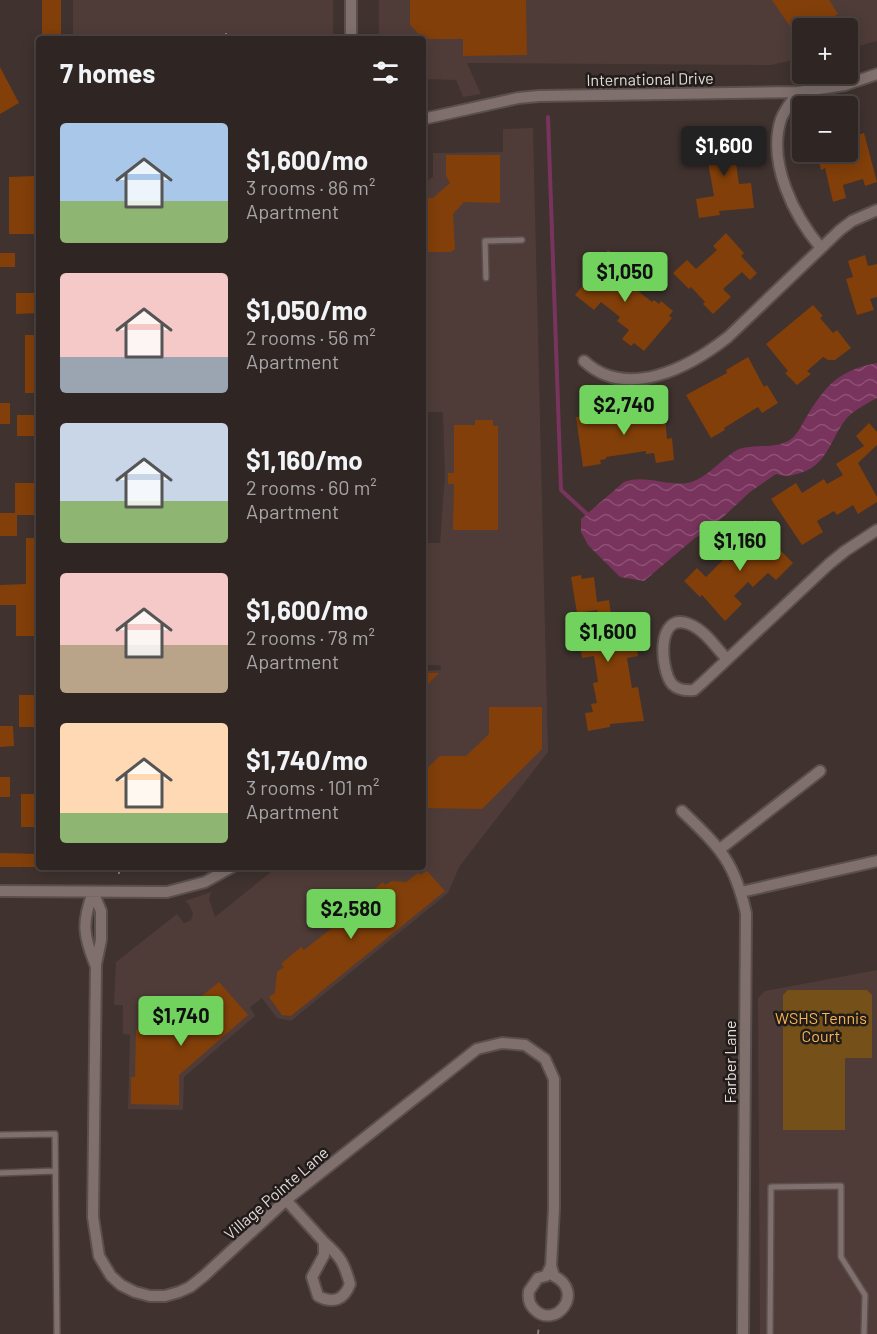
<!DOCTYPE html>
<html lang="en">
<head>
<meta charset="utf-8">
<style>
  body { margin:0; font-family:Barlow,sans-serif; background:#3b3230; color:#f1f3f6; height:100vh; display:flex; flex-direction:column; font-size:22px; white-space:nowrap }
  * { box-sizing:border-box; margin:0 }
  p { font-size:20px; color:#a7a5a6 }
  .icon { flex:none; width:33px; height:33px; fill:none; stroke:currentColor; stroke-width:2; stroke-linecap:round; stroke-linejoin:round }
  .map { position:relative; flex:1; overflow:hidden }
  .drawer { position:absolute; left:36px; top:36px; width:390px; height:834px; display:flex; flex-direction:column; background:#2f2623; border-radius:6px; box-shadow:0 3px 15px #0003,0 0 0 2px #4a4341 }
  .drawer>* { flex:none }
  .fabs { position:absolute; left:792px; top:18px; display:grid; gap:12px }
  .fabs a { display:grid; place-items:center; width:66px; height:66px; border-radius:6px; background:#2f2623; box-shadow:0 3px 15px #0003,0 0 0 2px #4a4341; font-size:30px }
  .price { position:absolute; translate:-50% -51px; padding:0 14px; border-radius:6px; background:#71d25e; color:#111; font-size:20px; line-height:39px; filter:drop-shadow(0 2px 3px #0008) }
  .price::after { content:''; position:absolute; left:50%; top:36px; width:18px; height:14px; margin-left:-9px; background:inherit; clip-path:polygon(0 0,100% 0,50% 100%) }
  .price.selected { background:#222; color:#fff }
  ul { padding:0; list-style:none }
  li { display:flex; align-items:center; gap:18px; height:150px; padding:0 24px }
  li span { display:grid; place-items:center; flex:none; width:168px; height:120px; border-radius:6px; color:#555 }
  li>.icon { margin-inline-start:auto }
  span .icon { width:72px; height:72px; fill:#fffc; stroke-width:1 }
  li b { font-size:26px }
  h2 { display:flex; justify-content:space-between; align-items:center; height:72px; padding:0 24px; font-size:26px }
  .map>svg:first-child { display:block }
</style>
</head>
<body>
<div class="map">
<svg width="877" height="1334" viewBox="0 0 877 1334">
  <defs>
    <pattern id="water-waves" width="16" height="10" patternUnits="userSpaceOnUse" patternTransform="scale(1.5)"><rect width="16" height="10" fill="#79345d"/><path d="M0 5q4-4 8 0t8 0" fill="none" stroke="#8c5174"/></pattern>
  </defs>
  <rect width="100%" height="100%" fill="#3f322f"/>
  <path fill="#4f3c39" d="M73,0H333V39H73Z
    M379,0H877V41L848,49V28H802V58L771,65L467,63L481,94L463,97L456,80L423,79V39H386L379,34Z
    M533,128L548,752L459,867L448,893L291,1021L277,1018L262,998L250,1007L255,1016L184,1077L183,1110L128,1109L130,1035L123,1034V1005H114L116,962L177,914L184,923L191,920L193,914L189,904L185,901L211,892L209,899L215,917L277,867H423V671L441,670L440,665H423V543H440L445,475L443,412H423V184L433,177V153L503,152V129Z
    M877,970V1334H760L758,998L765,991Z"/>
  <path fill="#755119" d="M788,990H867L872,995V1058H845V1130H783V995Z"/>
  <path fill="url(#water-waves)" d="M877,363V398C866,404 854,410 846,419C831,438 828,463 803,472C792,476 787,477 776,474L750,492L708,531L695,538L644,581L620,577L588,545L581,532V519L624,482C644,474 666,486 687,483C706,480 721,459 737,450C753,443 777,450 791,439C798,434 802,424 807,416C826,385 839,370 877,363Z"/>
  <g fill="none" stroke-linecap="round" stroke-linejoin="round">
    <path stroke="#79345d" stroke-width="4" d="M548,117L561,490L587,514"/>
  </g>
  <path fill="#823f09" d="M42,0H61V39H42Z
    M410,0H526L527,55L463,56V39H424L410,25Z
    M772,0H829L838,14L816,28H802V44Z
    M0,67L19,103L0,114Z
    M864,133L877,182L865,186L863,179L843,185L846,198L833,202L825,168L821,170L817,152H848V138Z
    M744,136L747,162L736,163L739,184L751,183L754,208L719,211L720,215L699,218L696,199L714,196L708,162L706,163L705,157L697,158L695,143Z
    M446,155H500V203L464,202L453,214L455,249L451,252H423V198H433L450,183L446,176Z
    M35,176L36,234H9V177Z
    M726,233L744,253L741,256L757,273L750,280L742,272L723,289L731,297L713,314L703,304L705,302L691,287L689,289L673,273L687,260L696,269L717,250L713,246Z
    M608,250L623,261L614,272L652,302L654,300L659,304L661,301L673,311L669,316L672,318L644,351L634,343L631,346L622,339L629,330L617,321L620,317L601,302L594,310L575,295L597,269L594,267Z
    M0,253H15V267H0Z
    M865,255L868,266L877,264V297L870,299L874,310L857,315L846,279L853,277L848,261Z
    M16,293H39V313L16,314Z
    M813,305L823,316L820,318L833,333L837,330L851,348L835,360H828L823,357L807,371L811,374L797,385L785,373L788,371L766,344Z
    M25,335H39L38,393H25Z
    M748,357L764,387L767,385L778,403L762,413L758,407L724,428L725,430L711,438L686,395L727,373L726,370Z
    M0,403H10V424H0Z
    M664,405L667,439L672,438L674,460L656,463L654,453L646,454V451L606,457V459L600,460L601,464L583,467L576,417L588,416L587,411L599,409L601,421L621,418L622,423L641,420L639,408Z
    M17,415H39V436H17Z
    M475,420H493V426H498V530H453L454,484H448V473H454V425H475Z
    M869,423L877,432V445L858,463L877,497V502L858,514L853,505L837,515L834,511L817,521L823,532L802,545L771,499L796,483L802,493L824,479L827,484L843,475L836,464L864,446L856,436Z
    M15,483H35V515H17V536H0V513H15Z
    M755,520L772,537L769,539L793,563L776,580L768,573L753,587L748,582L734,596L742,604L725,621L702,595L700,597L684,581L697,568L706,577L726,557L731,562L752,542L743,533Z
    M26,538H39L36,636H16V605H0V585L26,584Z
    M581,575L582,579L594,577L597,602L609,600L614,634L629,632L631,644H636L638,656L627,658L632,688L638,687L644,721L610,724V727L588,731L585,713L593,712L591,704L597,703L593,683L598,682L594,656L582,658L579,639L601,636L597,610L577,613L571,577Z
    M423,673H439L423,689Z
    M19,695H39V727H19Z
    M489,707H542V749L482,809L423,808V772L440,756H466L489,734Z
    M0,726H13L14,746L0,747Z
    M0,777H10V797H0Z
    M21,794H39V827H21Z
    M0,853L39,854V867H0Z
    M427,871L445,891L291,1016L282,1015L269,997L275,993L277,972L284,967L281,964L301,947L304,950L365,902L362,899L383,882L385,885L392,881L406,882L418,873L421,875Z
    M219,982L248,1015L179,1075V1105L131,1104V1077H135L136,1030L165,1031L200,1002L198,999Z"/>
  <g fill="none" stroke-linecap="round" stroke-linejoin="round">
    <g stroke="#5b4f4d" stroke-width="8">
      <path id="service" d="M486,278L485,241L522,240
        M0,1135L55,1134L57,1334
        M0,1173L55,1171
        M770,1334L771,1187L841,1186V1257L865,1295L864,1334"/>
    </g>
    <g stroke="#5b4f4d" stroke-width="14">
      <path id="minor" d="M351,0V39
        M798,92C792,101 785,109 781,119C767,163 794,216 821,248
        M423,119L518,98L539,96L798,92L845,85L877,74
        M584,361C627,401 690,367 728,337L840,230L852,221L877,210
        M727,659C716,648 705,630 689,624C656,611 660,669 672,684C678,690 686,691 694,690L702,683L829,564L845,551L877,530
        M682,811C719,847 734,860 746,913L743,1334
        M720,849L820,771
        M0,891L167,892L205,882L232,867
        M93,892L101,911V940L96,964L93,1217L99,1256L111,1276L121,1285L135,1292L150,1296H165L179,1292L190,1287L205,1275L286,1200L477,1049L502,1043L525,1045L545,1059L554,1079V1208L551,1266
        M93,892C82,922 83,935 95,964
        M741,892L877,861
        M286,1200L324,1242V1255L312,1277L318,1296C333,1304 344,1300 350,1284C344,1263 341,1257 324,1242
        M551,1266L554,1276C586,1292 555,1331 534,1309C529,1304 528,1297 529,1291L538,1278L546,1276Z"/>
    </g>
    <path stroke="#877d7a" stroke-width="2" stroke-dasharray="4.5 4.5" stroke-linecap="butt" d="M226,33V39
      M119,874V867
      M538,1334L539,1325"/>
    <use href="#service" stroke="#7f706d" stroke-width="5"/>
    <use href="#minor" stroke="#7f706d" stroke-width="10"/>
  </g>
  <g text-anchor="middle" stroke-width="5" stroke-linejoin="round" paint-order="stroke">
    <g font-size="16" fill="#e3dbd9" stroke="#211b1a">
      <text transform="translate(650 79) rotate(-1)" y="6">International Drive</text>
      <text transform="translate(730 1062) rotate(-90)" y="6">Farber Lane</text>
      <text transform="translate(276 1193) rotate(-41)" y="6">Village Pointe Lane</text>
    </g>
    <g font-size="16" fill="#f9b550" stroke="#211b1a">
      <text x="821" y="1024">WSHS Tennis<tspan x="821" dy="18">Court</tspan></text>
    </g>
  </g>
</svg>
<div class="fabs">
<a>+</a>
<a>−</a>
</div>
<b class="price selected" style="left:724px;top:177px">$1,600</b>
<b class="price" style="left:625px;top:303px">$1,050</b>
<b class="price" style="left:624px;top:436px">$2,740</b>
<b class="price" style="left:740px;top:572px">$1,160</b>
<b class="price" style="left:608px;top:663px">$1,600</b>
<b class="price" style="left:351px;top:940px">$2,580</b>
<b class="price" style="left:181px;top:1047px">$1,740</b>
<section class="drawer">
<h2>7 homes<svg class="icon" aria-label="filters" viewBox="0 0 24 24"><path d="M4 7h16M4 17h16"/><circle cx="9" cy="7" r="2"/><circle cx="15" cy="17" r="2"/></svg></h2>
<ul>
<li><span style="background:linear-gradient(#a9c7e8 65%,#8fb573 0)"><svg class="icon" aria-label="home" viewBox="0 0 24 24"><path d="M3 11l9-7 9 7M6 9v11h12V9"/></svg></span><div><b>$1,600/mo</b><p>3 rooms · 86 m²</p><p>Apartment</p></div></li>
<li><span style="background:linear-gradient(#f6c9c9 70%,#9aa5b1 0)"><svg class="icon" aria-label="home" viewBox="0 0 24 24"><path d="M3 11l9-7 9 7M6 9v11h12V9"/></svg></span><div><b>$1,050/mo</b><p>2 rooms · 56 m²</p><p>Apartment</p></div></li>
<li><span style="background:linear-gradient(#c9d6e8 65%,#8fb573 0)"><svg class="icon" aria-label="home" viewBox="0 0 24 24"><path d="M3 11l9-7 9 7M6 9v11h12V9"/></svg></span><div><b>$1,160/mo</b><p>2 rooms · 60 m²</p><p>Apartment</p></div></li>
<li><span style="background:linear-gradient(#f6c9c9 60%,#b9a48a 0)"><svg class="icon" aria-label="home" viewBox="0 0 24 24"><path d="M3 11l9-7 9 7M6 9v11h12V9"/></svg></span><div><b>$1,600/mo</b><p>2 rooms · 78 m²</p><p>Apartment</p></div></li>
<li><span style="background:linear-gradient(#ffd9b3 75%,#8fb573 0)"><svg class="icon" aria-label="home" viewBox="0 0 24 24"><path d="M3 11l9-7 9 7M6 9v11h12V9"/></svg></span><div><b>$1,740/mo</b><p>3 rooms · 101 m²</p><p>Apartment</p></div></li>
</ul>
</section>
</div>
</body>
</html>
